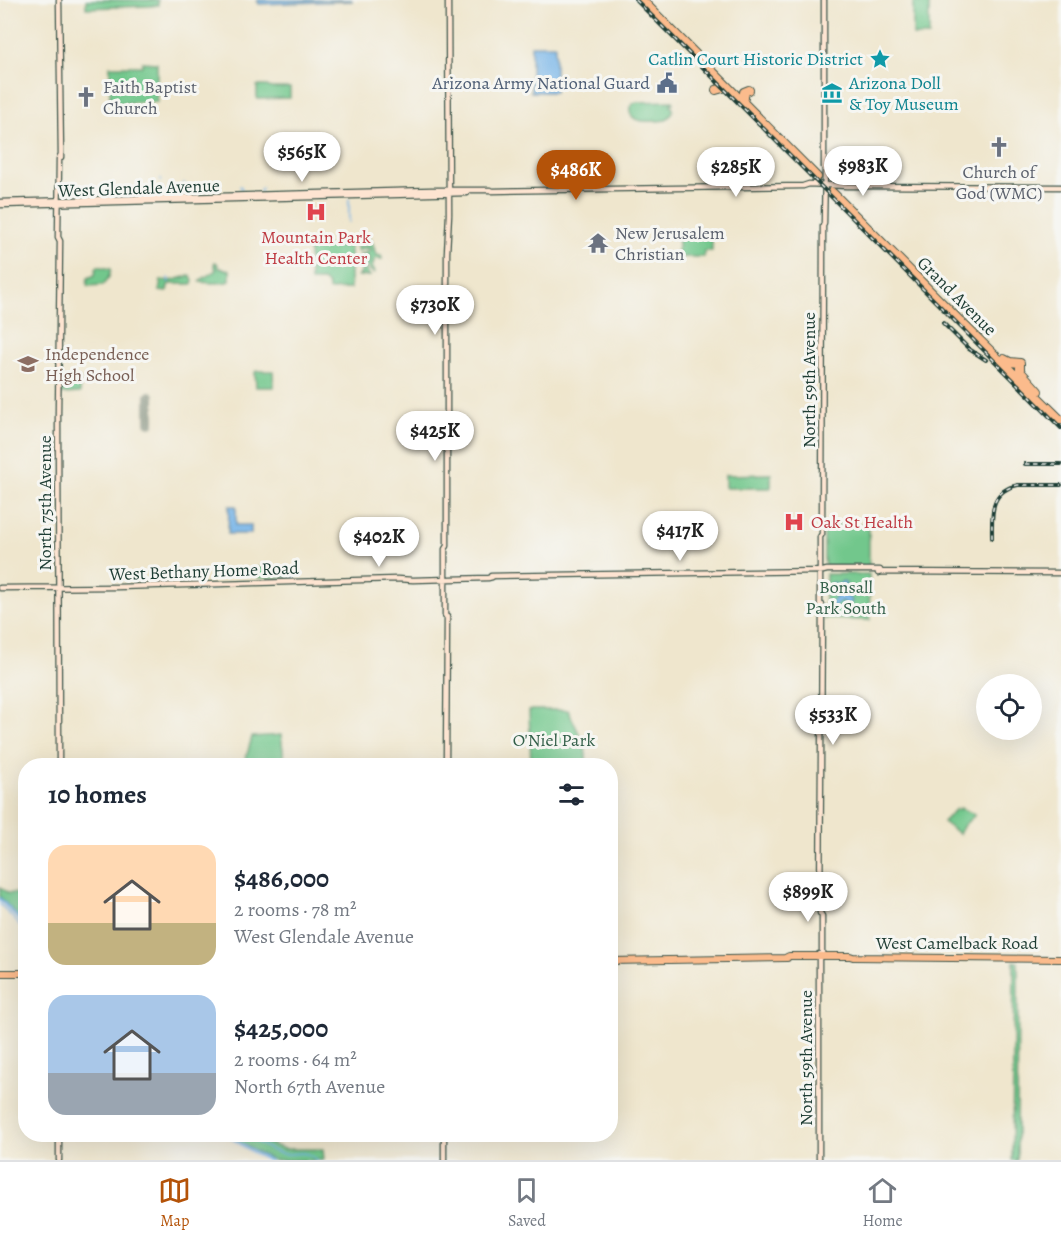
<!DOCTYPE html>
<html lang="en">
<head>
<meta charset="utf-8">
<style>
  body { margin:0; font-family:Alegreya,serif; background:#f2f2f3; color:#1f2937; height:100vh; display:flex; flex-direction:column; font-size:22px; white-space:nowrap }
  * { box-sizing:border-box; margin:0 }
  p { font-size:20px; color:#747a83 }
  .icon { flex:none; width:33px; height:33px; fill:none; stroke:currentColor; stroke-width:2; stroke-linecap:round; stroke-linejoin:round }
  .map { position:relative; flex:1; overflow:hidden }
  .panel { position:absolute; left:18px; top:758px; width:600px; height:384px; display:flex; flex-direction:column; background:#fff; border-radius:24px; box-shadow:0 6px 24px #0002 }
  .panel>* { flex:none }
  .tools { position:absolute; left:976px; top:674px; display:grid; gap:12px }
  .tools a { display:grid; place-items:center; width:66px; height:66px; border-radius:50%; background:#fff; box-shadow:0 6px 24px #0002; font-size:30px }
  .price { position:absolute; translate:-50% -51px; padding:0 14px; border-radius:21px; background:#fff; color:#222; font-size:20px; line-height:39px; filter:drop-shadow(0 2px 3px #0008) }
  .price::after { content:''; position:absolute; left:50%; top:36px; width:18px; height:14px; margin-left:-9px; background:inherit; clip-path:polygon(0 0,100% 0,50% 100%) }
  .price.active { background:#b45309; color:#fff }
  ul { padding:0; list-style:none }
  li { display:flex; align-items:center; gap:18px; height:150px; padding:0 30px }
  li span { display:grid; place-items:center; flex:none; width:168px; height:120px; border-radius:18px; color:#555 }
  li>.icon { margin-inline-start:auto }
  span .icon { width:72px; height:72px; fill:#fffc; stroke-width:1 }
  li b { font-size:26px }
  h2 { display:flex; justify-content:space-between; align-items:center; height:72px; padding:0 30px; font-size:26px }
  .tabs { display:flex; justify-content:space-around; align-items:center; height:84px; border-top:2px solid #e0e1e3; background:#fff; font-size:16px; color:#747a83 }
  .tabs a { display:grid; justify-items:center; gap:3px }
  .tabs .active { color:#b45309 }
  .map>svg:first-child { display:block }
</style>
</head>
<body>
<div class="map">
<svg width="1061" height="1160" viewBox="0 0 1061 1160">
  <rect width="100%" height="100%" fill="#f6f6f2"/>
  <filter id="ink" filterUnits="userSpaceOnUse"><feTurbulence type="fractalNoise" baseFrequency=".0167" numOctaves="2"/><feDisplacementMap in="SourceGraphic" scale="12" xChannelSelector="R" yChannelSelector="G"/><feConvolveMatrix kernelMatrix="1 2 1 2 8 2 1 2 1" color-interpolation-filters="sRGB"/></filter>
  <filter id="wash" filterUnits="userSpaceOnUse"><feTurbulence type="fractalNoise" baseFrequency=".008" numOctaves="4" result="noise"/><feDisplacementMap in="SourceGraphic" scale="24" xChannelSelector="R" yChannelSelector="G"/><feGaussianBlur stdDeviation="1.35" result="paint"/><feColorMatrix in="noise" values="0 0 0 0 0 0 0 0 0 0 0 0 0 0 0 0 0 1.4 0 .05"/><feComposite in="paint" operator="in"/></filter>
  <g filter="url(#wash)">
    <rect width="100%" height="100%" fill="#efe6cd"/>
    <path fill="#72c78c" stroke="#488260" stroke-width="1.5" d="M86,0H158V5L150,6L86,8Z
      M929,1V36H913V2Z
      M142,62L157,63V102L110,103V66H142Z
      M257,86H267L271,88H290V98L258,99L257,97Z
      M673,101V103L670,104L673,109L672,114L666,120C654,121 627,126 630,107L634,103L637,102Z
      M852,153H876L877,183L860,182L859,184L854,182V176L851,173L855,167Z
      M610,167V176H581V168Z
      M712,235V251H704V257H678V236Z
      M368,237L373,244L376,255H381L382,259L376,258L372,267L375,272L374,274L367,266L364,268L370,276H358L361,273L363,263L369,262V257L360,256L359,255L370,251L369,248L357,251L356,246H364L366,245L367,241L354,240L355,238Z
      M350,246V289L329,290L328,285L323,281H310L309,247Z
      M215,262L217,263L219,268L230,270V281C223,284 210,283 200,282L201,280L216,270L214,264Z
      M98,266L111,269L109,277L103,285L88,286L87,284L88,278L95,275L96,268Z
      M189,276H191L193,280L192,284H170L168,285L167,292L159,291L161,280L170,281Z
      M257,371H273L274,387H256L255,372Z
      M80,379V393L61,394V380Z
      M771,474V487L770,488H726L725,487V475Z
      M824,525H869V569L825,568L824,557Z
      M259,567L268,568H279L290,574V575C283,573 278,568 271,571V573H277L289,577L259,578L255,575V572Z
      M826,574H869L870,620L824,619Z
      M532,710H568L585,746L587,765H531L529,711Z
      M281,735L285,765H244L252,737Z
      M960,808L974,814V816L964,825L959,834L943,822L956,809L958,810Z
      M0,887L8,893L23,894L25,892V924L0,897Z
      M1014,961L1018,962V967L1017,1160H1012Z
      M228,1134H252L261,1140L284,1149H323L324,1160H273L256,1152Z"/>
    <path fill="#75b3e8" stroke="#4a788e" stroke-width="1.5" d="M257,0H352V1L259,4Z
      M531,45H555V92H531Z
      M229,506H236V525H251V534H228Z
      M843,581L846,584L842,591V593L849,597L852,601L851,603L848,605L841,601L835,606L832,607L830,605L831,602L835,599L836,596L830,588V583L833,582L837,585Z"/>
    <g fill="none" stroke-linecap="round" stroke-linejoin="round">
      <path stroke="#75b3e8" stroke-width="1.5" d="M161,179V181
        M184,183V186
        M240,186L242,189
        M260,192L261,188
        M349,222V199
        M168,278L169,282
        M53,547H55
        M272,572H278L294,577L296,576L298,569
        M206,589L217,588
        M192,590L202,589
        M0,904L26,932
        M244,1134C256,1141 270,1152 284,1154C295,1155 309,1149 316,1160"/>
      <path stroke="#75b3e8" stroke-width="3" d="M0,899L26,927
        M226,1134L256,1154L269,1160"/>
      <path stroke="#879280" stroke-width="10" d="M150,396V422"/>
    </g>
  </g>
  <g filter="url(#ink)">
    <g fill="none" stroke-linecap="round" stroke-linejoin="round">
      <g stroke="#3e564b" stroke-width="7">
        <path id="secondary" d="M59,0L61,158
          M0,202L431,190H490L493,191L803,186L809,184L847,186L1061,187
          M0,205L467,193
          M878,573L881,572L1061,573
          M491,576L823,571L827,570H880L881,572
          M0,588L117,587L397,579L413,580L488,578L492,577
          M821,607L820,604V537L822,534L823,226L824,224L825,169L824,167V0
          M447,618L445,615V549L447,546V253L449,214L448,0
          M59,765L58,414L60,241L58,237L59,159L60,156
          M446,765L447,617
          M820,956L822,954V916L820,913L822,605
          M59,1160V1134
          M444,1160V1134
          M819,1160V954"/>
      </g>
      <g stroke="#3e564b" stroke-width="8">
        <path id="primary" d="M785,958L789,956H850L853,957L1061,959
          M610,961L787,958
          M0,973H26"/>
      </g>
      <g stroke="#3e564b" stroke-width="10">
        <path id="highway" d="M642,0L817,177
          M716,90L723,88V85L720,81
          M744,98V92L749,90
          M832,192L958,319L1061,420
          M1004,359L1010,362L1020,363V371L1038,391"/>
      </g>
      <use href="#secondary" stroke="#fde4d1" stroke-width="4.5"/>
      <use href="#primary" stroke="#fbbb8c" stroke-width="6"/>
      <use href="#highway" stroke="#fbbb8c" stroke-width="8"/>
      <g stroke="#1f3d34" stroke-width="4">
        <path id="rail" d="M636,0L1061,428
          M943,323L969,349L986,360
          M1025,464H1061
          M992,538C992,514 989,491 1018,485H1061"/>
      </g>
      <use href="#rail" stroke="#f6f6f2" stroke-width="1.5" stroke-dasharray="4.5" stroke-linecap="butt"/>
    </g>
  </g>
  <defs>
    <g id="sight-bare" transform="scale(1.62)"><path d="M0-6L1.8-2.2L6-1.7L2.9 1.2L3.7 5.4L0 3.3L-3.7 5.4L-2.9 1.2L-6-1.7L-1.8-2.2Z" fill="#0f9aa8" stroke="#f6f6f2" stroke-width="2.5" paint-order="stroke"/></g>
    <g id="civic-bare" transform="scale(1.62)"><path d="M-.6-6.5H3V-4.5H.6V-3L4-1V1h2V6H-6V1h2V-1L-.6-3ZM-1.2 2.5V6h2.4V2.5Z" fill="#5c6f8a" stroke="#f6f6f2" stroke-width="2.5" paint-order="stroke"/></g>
    <g id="museum-bare" transform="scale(1.62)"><path d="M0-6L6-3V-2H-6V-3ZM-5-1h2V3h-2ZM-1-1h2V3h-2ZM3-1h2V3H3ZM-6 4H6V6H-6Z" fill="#0f9aa8" stroke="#f6f6f2" stroke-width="2.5" paint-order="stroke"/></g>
    <g id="church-bare" transform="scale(1.62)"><path d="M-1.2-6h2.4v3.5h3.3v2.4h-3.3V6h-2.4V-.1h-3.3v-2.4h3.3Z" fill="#6b7280" stroke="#f6f6f2" stroke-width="2.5" paint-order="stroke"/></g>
    <g id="hospital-bare" transform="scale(1.62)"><path d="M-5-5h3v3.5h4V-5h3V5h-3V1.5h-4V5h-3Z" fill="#e0444e" stroke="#f6f6f2" stroke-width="2.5" paint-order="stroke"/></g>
    <g id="temple-bare" transform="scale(1.62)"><path d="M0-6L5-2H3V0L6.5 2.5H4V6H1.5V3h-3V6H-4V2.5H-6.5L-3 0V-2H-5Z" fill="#6b7280" stroke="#f6f6f2" stroke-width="2.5" paint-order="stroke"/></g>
    <g id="school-bare" transform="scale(1.62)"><path d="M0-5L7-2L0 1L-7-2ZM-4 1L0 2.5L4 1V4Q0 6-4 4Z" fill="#8d6e63" stroke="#f6f6f2" stroke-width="2.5" paint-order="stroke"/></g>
  </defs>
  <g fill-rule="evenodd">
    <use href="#sight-bare" x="880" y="59"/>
    <use href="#civic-bare" x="667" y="83"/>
    <use href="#museum-bare" x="832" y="93"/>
    <use href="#church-bare" x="86" y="97"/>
    <use href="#church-bare" x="999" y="147"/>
    <use href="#hospital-bare" x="316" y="212"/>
    <use href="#temple-bare" x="598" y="243"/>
    <use href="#school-bare" x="28" y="364"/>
    <use href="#hospital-bare" x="794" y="522"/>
  </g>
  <g text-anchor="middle" stroke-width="6" stroke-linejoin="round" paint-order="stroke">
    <g font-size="18" fill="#0d838f" stroke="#f6f6f2" text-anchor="end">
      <text x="863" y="65">Catlin Court Historic District</text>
      <text x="849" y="89" text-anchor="start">Arizona Doll<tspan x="849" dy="21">&amp; Toy Museum</tspan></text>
    </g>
    <g font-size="18" fill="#4e5e75" stroke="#f6f6f2" text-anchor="end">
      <text x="650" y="89">Arizona Army National Guard</text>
    </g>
    <g font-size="18" fill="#5b616d" stroke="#f6f6f2" text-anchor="start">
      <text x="103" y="93">Faith Baptist<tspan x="103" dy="21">Church</tspan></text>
      <text x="999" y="178" text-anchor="middle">Church of<tspan x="999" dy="21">God (WMC)</tspan></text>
      <text x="615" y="239">New Jerusalem<tspan x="615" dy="21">Christian</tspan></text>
    </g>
    <g font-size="18" fill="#1f3d34" stroke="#f6f6f2">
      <text transform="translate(139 188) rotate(-2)" y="6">West Glendale Avenue</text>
      <text transform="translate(957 296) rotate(45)" y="6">Grand Avenue</text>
      <text transform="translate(809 380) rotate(-90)" y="6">North 59th Avenue</text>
      <text transform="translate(45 503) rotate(-90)" y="6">North 75th Avenue</text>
      <text transform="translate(204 571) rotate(-2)" y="6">West Bethany Home Road</text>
      <text x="957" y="949">West Camelback Road</text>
      <text transform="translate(806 1058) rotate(-90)" y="6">North 59th Avenue</text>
    </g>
    <g font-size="18" fill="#be3a42" stroke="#f6f6f2">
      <text x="316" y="243">Mountain Park<tspan x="316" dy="21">Health Center</tspan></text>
      <text x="811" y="528" text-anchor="start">Oak St Health</text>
    </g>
    <g font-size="18" fill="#785e54" stroke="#f6f6f2" text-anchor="start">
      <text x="45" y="360">Independence<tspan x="45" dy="21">High School</tspan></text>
    </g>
    <g font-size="18" fill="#34604a" stroke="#f6f6f2">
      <text x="846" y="593">Bonsall<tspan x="846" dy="21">Park South</tspan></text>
      <text x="554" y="746">O'Niel Park</text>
    </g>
  </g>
</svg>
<div class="tools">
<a><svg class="icon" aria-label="locate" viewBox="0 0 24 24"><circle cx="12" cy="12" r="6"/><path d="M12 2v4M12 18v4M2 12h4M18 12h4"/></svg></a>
</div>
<b class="price" style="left:302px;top:183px">$565K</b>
<b class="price" style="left:863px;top:197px">$983K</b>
<b class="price" style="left:736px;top:198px">$285K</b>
<b class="price active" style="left:576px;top:201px">$486K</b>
<b class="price" style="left:435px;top:336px">$730K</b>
<b class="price" style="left:435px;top:462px">$425K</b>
<b class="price" style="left:680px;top:562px">$417K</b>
<b class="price" style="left:379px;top:568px">$402K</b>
<b class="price" style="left:833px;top:746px">$533K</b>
<b class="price" style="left:808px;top:923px">$899K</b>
<section class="panel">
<h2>10 homes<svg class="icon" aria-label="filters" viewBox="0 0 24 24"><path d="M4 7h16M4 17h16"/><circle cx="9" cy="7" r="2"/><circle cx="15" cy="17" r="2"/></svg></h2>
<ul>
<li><span style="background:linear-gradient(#ffd9b3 65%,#c2b280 0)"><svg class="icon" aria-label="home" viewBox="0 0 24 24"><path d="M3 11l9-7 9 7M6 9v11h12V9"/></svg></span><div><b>$486,000</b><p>2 rooms · 78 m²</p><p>West Glendale Avenue</p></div></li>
<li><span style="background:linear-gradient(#a9c7e8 65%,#9aa5b1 0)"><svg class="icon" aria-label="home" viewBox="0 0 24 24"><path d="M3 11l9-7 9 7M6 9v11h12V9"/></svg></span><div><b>$425,000</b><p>2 rooms · 64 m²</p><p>North 67th Avenue</p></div></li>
</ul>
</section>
</div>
<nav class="tabs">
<a class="active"><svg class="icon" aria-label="map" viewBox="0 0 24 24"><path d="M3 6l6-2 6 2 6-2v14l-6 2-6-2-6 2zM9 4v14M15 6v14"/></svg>Map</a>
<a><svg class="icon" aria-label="saved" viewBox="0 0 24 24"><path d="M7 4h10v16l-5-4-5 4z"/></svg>Saved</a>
<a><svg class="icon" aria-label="home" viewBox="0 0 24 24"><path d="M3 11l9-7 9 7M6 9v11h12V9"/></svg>Home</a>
</nav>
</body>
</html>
